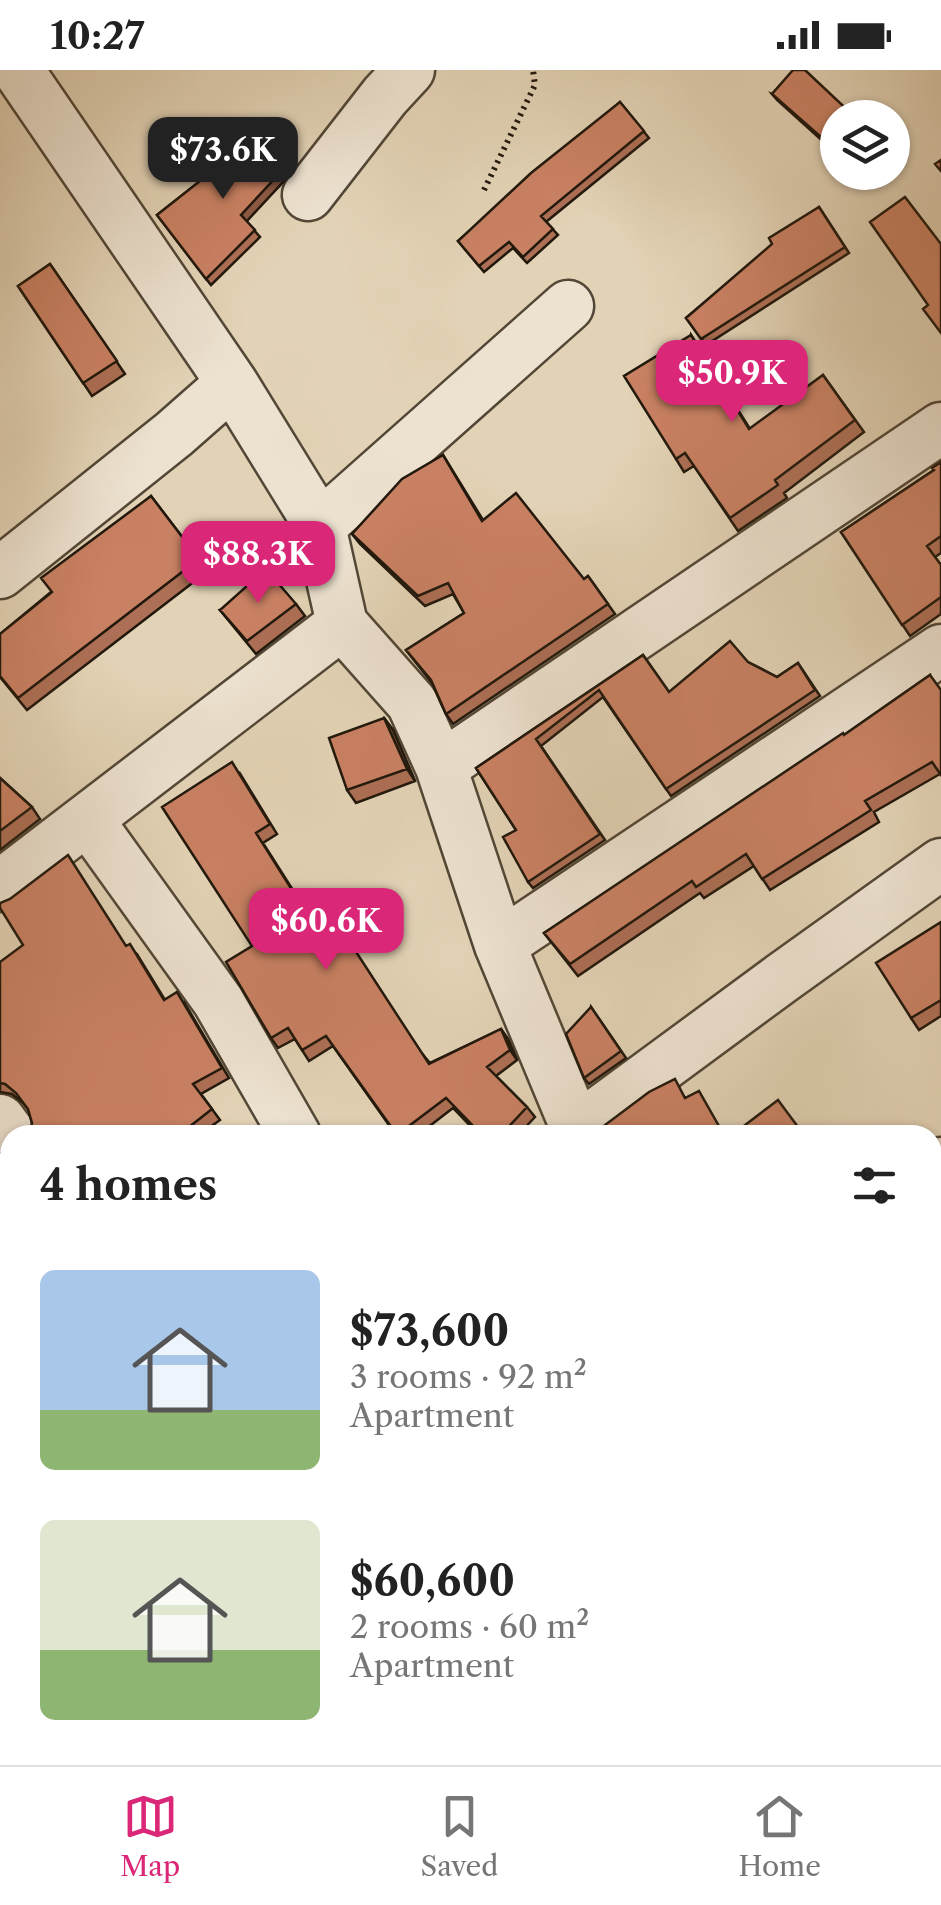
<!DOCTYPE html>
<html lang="en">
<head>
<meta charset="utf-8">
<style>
  body { margin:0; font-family:"Libre Caslon Text",serif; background:#f2f2f2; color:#222; height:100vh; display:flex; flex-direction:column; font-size:38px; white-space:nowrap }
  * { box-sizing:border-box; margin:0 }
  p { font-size:32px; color:#767676 }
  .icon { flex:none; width:55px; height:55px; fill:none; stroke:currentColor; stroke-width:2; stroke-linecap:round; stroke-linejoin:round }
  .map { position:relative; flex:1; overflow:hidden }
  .side { position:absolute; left:0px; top:1055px; width:942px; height:640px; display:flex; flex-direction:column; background:#fff; border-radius:30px 30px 0 0; box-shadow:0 2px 8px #0004 }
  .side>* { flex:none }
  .buttons { position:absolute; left:820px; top:30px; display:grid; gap:20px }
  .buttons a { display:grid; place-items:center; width:90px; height:90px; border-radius:50%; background:#fff; box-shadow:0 2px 8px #0004; font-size:50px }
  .price { position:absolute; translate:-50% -85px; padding:0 22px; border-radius:20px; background:#db2777; color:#fff; font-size:32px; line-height:65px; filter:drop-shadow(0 2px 5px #0008) }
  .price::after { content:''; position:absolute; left:50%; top:60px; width:30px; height:22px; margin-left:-15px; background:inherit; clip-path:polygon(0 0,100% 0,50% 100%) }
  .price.selected { background:#222; color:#fff }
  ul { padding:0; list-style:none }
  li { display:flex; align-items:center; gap:30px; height:250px; padding:0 40px }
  li span { display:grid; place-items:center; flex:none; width:280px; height:200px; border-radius:15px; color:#555 }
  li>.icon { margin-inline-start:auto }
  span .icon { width:120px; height:120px; fill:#fffc; stroke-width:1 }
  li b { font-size:42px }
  h2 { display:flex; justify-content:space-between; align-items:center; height:120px; padding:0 40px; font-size:42px }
  .status { display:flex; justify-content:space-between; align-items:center; height:70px; padding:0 50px; background:#fff; direction:ltr }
  .status svg { height:28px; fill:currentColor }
  .tab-bar { display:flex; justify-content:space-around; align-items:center; height:140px; border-top:2px solid #e0e0e0; background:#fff; font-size:28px; color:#767676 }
  .tab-bar a { display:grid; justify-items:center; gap:5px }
  .tab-bar .selected { color:#db2777 }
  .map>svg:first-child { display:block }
</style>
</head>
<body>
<div class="status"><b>10:27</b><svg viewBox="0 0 49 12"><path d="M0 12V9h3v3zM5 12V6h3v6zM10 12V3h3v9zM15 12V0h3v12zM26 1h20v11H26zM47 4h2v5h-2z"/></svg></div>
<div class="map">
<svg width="941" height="1695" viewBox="0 0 941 1695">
  <rect width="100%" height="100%" fill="#e3d3b6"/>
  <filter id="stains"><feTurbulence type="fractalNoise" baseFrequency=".002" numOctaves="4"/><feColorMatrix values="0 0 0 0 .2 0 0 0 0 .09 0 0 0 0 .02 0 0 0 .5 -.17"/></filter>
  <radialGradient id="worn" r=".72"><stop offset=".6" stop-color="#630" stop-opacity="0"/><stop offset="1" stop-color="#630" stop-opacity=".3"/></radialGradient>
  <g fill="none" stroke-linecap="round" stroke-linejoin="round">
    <g stroke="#524736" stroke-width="55">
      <path id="minor" d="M18,0L232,313L320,456L342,554L412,633L441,697L500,875L579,1065
        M308,125L385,26L409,0
        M320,456L568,236
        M0,503L174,364L232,313
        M441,697L941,358
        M88,750L218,931L295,1065
        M0,816L342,554
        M500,875L941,580
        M0,1050L11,1065
        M577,1059L782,908L941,794
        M932,1100L941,1093
        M0,1578L10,1572
        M172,1685L178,1695
        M328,1695L339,1685
        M711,1695L713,1685"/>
    </g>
    <path stroke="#21180c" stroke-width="6" stroke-dasharray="2.5 5" stroke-linecap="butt" d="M484,120L535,15L533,0"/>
    <use href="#minor" stroke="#ede2d0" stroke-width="50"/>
  </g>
  <path fill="#ad6f55" stroke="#21180c" stroke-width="2.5" d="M772,24L838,48V85L777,30Z
    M620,32L649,68L546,152L558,165L527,193L513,178L484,202L458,171Z
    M214,91L286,93L291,100L283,112L246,151L260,167L211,215L157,145L218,97Z
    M819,137L849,183L706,275L686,248Z
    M50,194L125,304L92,326L18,216Z
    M691,265L750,359L823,305L864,362L784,423L787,428L738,461L694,396L684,402L676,389Z
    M443,385L483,450L584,509L588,506L615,544L453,654L446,644L432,613L406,580L464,543L453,524L425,536L360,474L352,464Z
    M941,392V483L935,487L941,495V544L910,566L841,462L934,400Z
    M151,426L208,501L27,640L0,607V564L51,522Z
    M296,534L305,546L256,584L220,540Z
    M643,585L669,622L748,592L777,607L798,593L820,626L671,726L603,627L541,676L605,770L533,818L528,812L516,760L476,698Z
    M930,605L940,704L874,742L879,752L770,820L754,796L704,828L700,823L578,906L544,863L844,665Z
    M384,648L393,660L415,711L356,733L347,720Z
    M239,702L277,764L263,773L317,858L430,993L501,959L508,969L517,990L496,1006L527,1037L535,1047L518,1065H479L453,1038L418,1065H396L333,976L309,991L295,969L278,978L271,968L252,876Z
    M0,708L32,737L40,749L0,780Z
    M941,852V946L919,960L911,948Z
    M126,876L137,884L165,930L184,932L229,1008L201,1024L220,1050L199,1065H30L32,1053L28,1039L23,1033L12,1024L0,1022V892Z
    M591,937L626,988L589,1014L584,1008Z
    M0,1083L10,1266L0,1269Z
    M0,1403L10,1417V1453L8,1454L10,1462V1490L6,1491L10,1505V1544L0,1546Z
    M472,1685H624L613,1695H484Z"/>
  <path fill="#8d5a45" stroke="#21180c" stroke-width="2.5" d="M286,93L291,100L283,112L246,152L241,145Z
    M862,102H873L866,110L861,104Z
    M384,648L393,660L415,711L407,699Z
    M501,959L508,969L517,990L510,980Z
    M0,1443L8,1454L10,1462V1478Z
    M0,1482L6,1491L10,1505V1520Z
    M138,1685H144L146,1695H143Z
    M296,1685H302L300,1695H296Z
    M497,1686L502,1695H489Z"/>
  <path fill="#c98163" stroke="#21180c" stroke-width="2.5" d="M793,0H805L856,48H838V82L772,24Z
    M620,32L644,61L541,146L553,159L523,187L509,172L479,196L458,171L531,103Z
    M246,55L286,93L278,105L241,145L255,160L206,209L157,145L219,96L214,91Z
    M941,90V101L935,94Z
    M905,127L941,174V263L923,239L928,235L870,152Z
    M819,137L845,177L701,269L686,248L772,174L769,168Z
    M50,194L117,291L83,313L18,216Z
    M691,265L749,359L823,305L855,350L775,410L778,415L730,448L685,383L676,389L624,306Z
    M443,385L482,451L516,423L584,509L588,506L608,534L446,644L431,610L406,580L464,543L448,513L418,526L352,464L402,409Z
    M941,392V466L927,476L941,495V527L902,555L841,462L934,400L932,398Z
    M151,426L199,489L18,628L0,606V564L52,522L41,508Z
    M266,499L296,534L247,571L220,540Z
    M730,571L748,592L777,607L798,593L815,620L666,719L599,620L536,669L600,764L528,812L503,767L516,760L476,698L643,585L669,622Z
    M930,605L941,620V705L932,692L865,731L871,740L762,809L746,784L696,817L692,811L570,894L544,863L843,663L844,665Z
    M384,648L407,699L347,720L329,668Z
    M232,692L270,754L256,763L316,858L334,848L429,994L501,959L510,980L487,997L527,1037L501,1065H482L446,1028L397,1065L326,966L302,980L288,958L271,968L226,892L252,876L162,737Z
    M0,708L32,737L0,761Z
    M68,785L126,876L130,874L164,930L177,922L222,998L193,1014L212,1039L179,1065H30L32,1053L28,1039L16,1023L5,1014L0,1013V892L23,875L0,838V833L10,829Z
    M941,852V930L911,948L876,893Z
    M591,937L621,981L584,1008L566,964Z
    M675,1009L685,1028L699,1021L724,1065H595L597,1061L649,1022Z
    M778,1030L804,1065H732Z
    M845,1058L852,1065H839Z
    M10,1082V1268L7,1255L0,1257V1083Z
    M0,1403L10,1417V1436L0,1443Z
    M0,1443L9,1476L0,1479Z
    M0,1486L10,1520V1534L0,1532Z
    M10,1589V1685H138L143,1695H0V1636L2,1637L0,1631V1593Z
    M285,1685H296V1695H294Z
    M355,1685H368L375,1695H348Z
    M476,1685H609L598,1695H505L497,1686L488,1695Z"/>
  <rect width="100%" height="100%" filter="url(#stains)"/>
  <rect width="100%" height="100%" fill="url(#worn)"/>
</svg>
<div class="buttons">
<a><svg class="icon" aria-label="layers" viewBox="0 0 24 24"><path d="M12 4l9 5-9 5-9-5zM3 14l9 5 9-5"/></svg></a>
</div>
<b class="price selected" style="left:223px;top:132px">$73.6K</b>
<b class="price" style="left:732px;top:355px">$50.9K</b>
<b class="price" style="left:258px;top:536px">$88.3K</b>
<b class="price" style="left:326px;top:903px">$60.6K</b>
<section class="side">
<h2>4 homes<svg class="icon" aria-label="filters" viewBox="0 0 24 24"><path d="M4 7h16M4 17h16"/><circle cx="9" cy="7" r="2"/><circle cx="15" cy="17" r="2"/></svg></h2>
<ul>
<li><span style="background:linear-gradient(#a9c7e8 70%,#8fb573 0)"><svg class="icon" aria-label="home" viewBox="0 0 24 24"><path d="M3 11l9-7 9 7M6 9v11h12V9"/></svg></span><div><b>$73,600</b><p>3 rooms · 92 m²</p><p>Apartment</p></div></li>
<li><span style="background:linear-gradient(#dfe7d0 65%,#8fb573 0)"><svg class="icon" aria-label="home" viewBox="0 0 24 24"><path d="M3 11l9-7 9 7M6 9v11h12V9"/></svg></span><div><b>$60,600</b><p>2 rooms · 60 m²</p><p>Apartment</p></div></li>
</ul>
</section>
</div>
<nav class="tab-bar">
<a class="selected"><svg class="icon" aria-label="map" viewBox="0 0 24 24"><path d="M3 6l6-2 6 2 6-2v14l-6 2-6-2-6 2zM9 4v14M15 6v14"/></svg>Map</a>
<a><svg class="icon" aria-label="saved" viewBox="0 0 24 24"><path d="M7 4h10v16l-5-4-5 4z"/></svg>Saved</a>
<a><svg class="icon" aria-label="home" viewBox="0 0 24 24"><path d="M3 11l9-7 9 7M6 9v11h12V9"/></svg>Home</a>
</nav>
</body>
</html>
